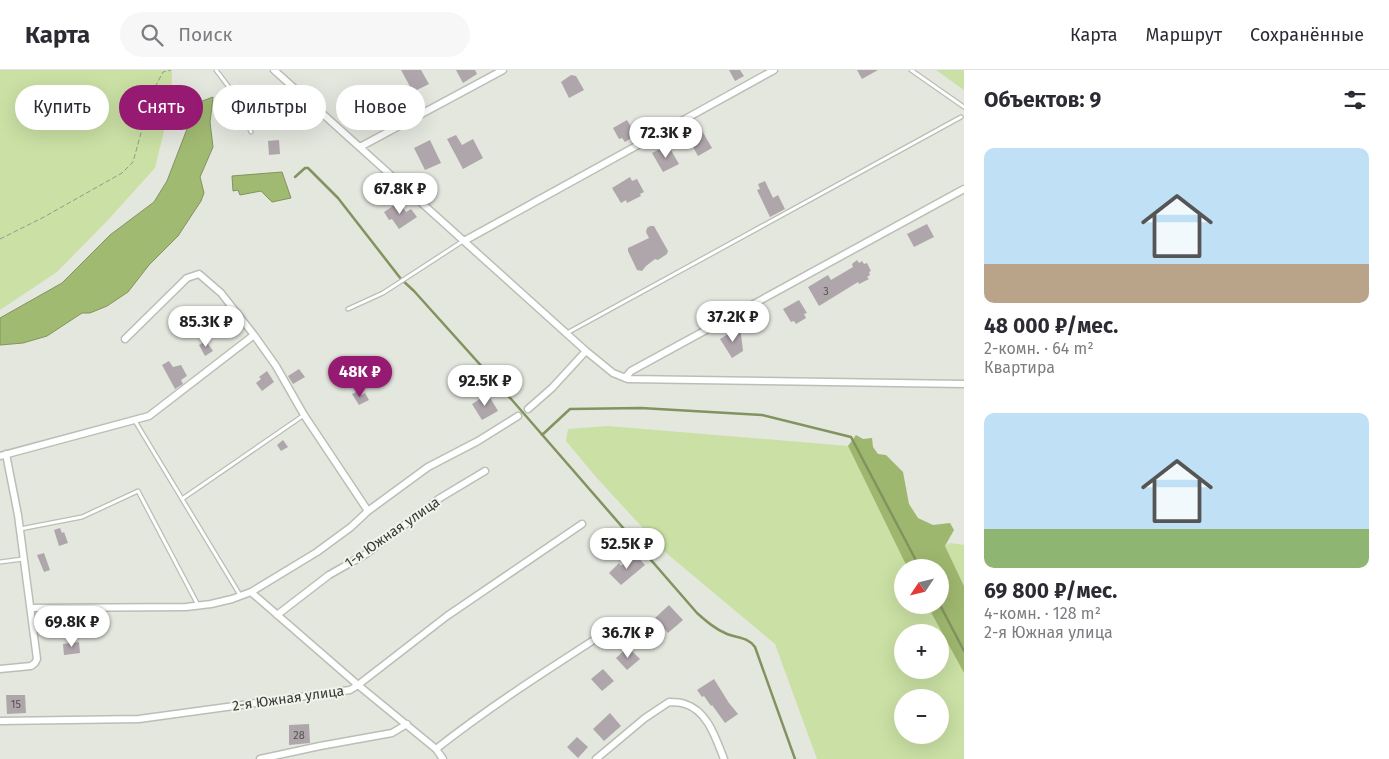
<!DOCTYPE html>
<html lang="ru">
<head>
<meta charset="utf-8">
<style>
  body { margin:0; font-family:"Fira Sans",sans-serif; background:#f7f7f7; color:#2b2b33; height:100vh; display:flex; flex-direction:column; font-size:19px; white-space:nowrap }
  * { box-sizing:border-box; margin:0 }
  p { font-size:16px; color:#7c7c81 }
  .icon { flex:none; width:28px; height:28px; fill:none; stroke:currentColor; stroke-width:2; stroke-linecap:round; stroke-linejoin:round }
  .map { position:relative; flex:1; overflow:hidden }
  .sheet { display:flex; flex-direction:column; background:#fff; width:425px }
  .sheet>* { flex:none }
  .banner { position:absolute; left:15px; top:15px; width:475px; height:45px; display:flex; gap:10px }
  .needle { width:32px; rotate:235deg }
  .tools { position:absolute; left:894px; top:489px; display:grid; gap:10px }
  .tools a { display:grid; place-items:center; width:55px; height:55px; border-radius:50%; background:#fff; box-shadow:0 5px 20px #0002; font-size:25px }
  .price { position:absolute; translate:-50% -42px; padding:0 11px; border-radius:18px; background:#fff; color:#222; font-size:16px; line-height:32px; filter:drop-shadow(0 1px 2px #0008) }
  .price::after { content:''; position:absolute; left:50%; top:30px; width:15px; height:11px; margin-left:-8px; background:inherit; clip-path:polygon(0 0,100% 0,50% 100%) }
  .price.on { background:#971a72; color:#fff }
  ul { padding:0; list-style:none }
  li { display:grid; align-content:center; gap:10px; height:265px; padding:0 20px }
  li span { display:grid; place-items:center; height:155px; border-radius:10px; color:#555 }
  li>.icon { margin-inline-start:auto }
  span .icon { width:90px; height:90px; fill:#fffc; stroke-width:1 }
  li b { font-size:21px }
  h2 { display:flex; justify-content:space-between; align-items:center; height:60px; padding:0 20px; font-size:21px }
  .pill { padding:0 18px; border-radius:22px; background:#fff; box-shadow:0 5px 20px #0002; font-size:18px; line-height:45px }
  .pill.on { background:#971a72; color:#fff }
  header { display:flex; align-items:center; gap:30px; box-sizing:border-box; height:70px; padding:0 25px; background:#fff; border-bottom:1px solid #e1e1e2 }
  header strong { font-size:24px }
  nav { display:flex; gap:28px; margin-inline-start:auto; font-size:18px }
  .search { width:350px; height:45px; background:#f7f7f7; display:flex; align-items:center; gap:12px; box-sizing:border-box; padding:0 18px; border-radius:28px; color:#7c7c81; font-size:19px }
  main { display:flex; flex:1; min-height:0 }
  .map>svg:first-child { display:block }
</style>
</head>
<body>
<header>
<strong>Карта</strong>
<div class="search"><svg class="icon" aria-label="search" viewBox="0 0 24 24"><circle cx="10" cy="10" r="6"/><path d="M15 15l6 6"/></svg>Поиск</div>
<nav><a>Карта</a><a>Маршрут</a><a>Сохранённые</a></nav>
</header>
<main>
<div class="map">
<svg width="964" height="689" viewBox="0 0 964 689">
  <rect width="100%" height="100%" fill="#e3e7de"/>
  <path fill="#cae0a4" fill-rule="evenodd" d="M0,0H172L171,32L155,98L107,151L57,202L0,240Z
    M936,0H964V20Z
    M607,356L848,376L907,497L902,498V535H927L964,603V689H817L775,574L665,482L596,407L566,371L568,359ZM902,562H940V600H902ZM902,628H940V665H902Z
    M950,473L964,475V516L945,476Z"/>
  <path fill="#9eb76e" d="M856,365L863,369L872,368L873,377L878,384L886,385L903,402L909,434L918,448L933,455L950,453L954,460L945,476L964,516V603L927,535H940V498L907,497L848,376Z"/>
  <path fill="#a1ba71" stroke="#82935f" d="M213,27L210,52L213,77L200,107L204,123L201,131L178,166L149,195L128,222L107,236L90,243H82L47,266L23,273L0,275V248L62,213L110,165L154,132L167,111L197,33Z
    M282,102L291,128L272,132L261,121L240,125L238,120L233,121L232,106Z"/>
  <g fill="none" stroke-linecap="round" stroke-linejoin="round">
    <path stroke="#82935f" stroke-width="2.5" d="M295,107L305,98H308L338,128L401,209L414,221L512,330L697,543C706,551 715,559 727,564C737,568 748,567 755,577L795,689
      M542,365L570,339L641,338L762,345L851,367L920,498
      M940,535L964,581"/>
  </g>
  <path fill="#afa6ab" d="M401,0H421L429,14L413,22Z
    M456,0H475L477,4L463,13Z
    M729,0H740L744,6L735,11Z
    M857,0H878L862,9Z
    M571,5L576,6L584,20L569,28L561,12Z
    M627,50L636,65L625,72L622,68L619,69L613,58Z
    M701,59L712,78L698,86L687,66Z
    M456,65L462,75L473,69L483,88L463,99L447,69Z
    M279,70L280,84L269,85L268,71Z
    M430,70L441,93L425,100L414,78Z
    M668,75L679,94L663,102L652,83Z
    M630,107L632,111L637,109L644,122L640,124L641,126L627,133L626,130L621,133L612,118Z
    M765,111L773,128L778,125L785,139L770,147L757,120L760,119L758,114Z
    M399,132L406,142L411,139L417,147L399,159L392,149L389,150L384,142Z
    M927,154L934,167L914,177L907,164Z
    M650,156H654L668,181L667,184L658,190L655,189L646,196L642,201L637,200L628,181V178L649,168L646,162L647,158Z
    M857,190L859,193L862,191L864,194L867,193L871,201L869,202L870,205L867,207L869,209L859,214L858,212L819,236L808,217L828,205L831,210L853,197L852,194Z
    M799,230L807,243L804,244L806,248L796,254L794,251L791,252L783,239Z
    M738,258L741,264L743,281L732,288L720,269Z
    M206,271L213,281L205,286L199,275Z
    M169,291L173,297L181,295L187,306L181,310L183,314L175,319L162,295Z
    M299,299L305,307L293,314L288,306Z
    M267,301L274,312L262,321L256,313L261,309L259,307Z
    M359,321L362,325L365,323L369,330L359,335L352,324Z
    M488,324L498,341L482,350L472,334Z
    M283,370L288,377L281,381L277,375Z
    M60,458L62,463L64,462L68,473L59,476L54,460Z
    M44,483L50,500L44,502L37,485Z
    M635,484L645,495L621,515L609,503L619,493L621,496Z
    M669,535L683,550L668,563L655,548Z
    M79,572L80,583L64,585L63,574Z
    M628,577L640,589L627,600L616,588Z
    M603,599L614,611L602,621L591,609Z
    M714,609L729,633L738,644L725,653L712,635L711,636L704,626L702,627L697,620Z
    M6,625H25L26,643L7,644Z
    M610,643L621,656L604,671L593,659Z
    M309,654L310,673L289,675V655Z
    M577,667L588,677L578,688L567,677Z"/>
  <g fill="none" stroke-linecap="round" stroke-linejoin="round">
    <g stroke="#bbbeb6" stroke-width="5.5">
      <path id="service" d="M216,0L238,29L251,62
        M911,0L964,37
        M348,239L383,223L463,171
        M567,263L961,47
        M135,351L240,525
        M182,429L304,345
        M20,459L82,447L138,421L198,535
        M0,492L23,489"/>
    </g>
    <g stroke="#bbbeb6" stroke-width="9">
      <path id="minor" d="M274,0L586,281L613,303L628,309L964,314
        M360,77L503,0
        M464,171L774,0
        M125,269L187,208L199,204L221,223L254,265L276,296L304,345L368,441
        M625,308L631,301L964,119
        M528,339L552,318L586,281
        M0,386L149,346L254,265
        M251,522L358,615L436,679L443,689
        M31,538L186,537L211,534L232,529L251,522L317,482L351,457L368,441L428,397L478,371L518,346
        M277,545L329,505L366,484L440,428L485,401
        M0,599L31,596L35,593L37,589L18,445L6,384
        M0,651L139,649L350,620L358,615L447,546L582,454
        M436,679C488,638 544,602 600,566
        M260,689L320,676L392,663L407,654
        M596,689L645,648L669,632C674,632 680,632 685,634C708,641 716,669 724,689"/>
    </g>
    <path stroke="#959891" stroke-width="1" stroke-dasharray="5 2.5" stroke-linecap="butt" d="M0,169L44,147L122,103L133,92L152,23L163,2L171,0"/>
    <use href="#service" stroke="#fff" stroke-width="3"/>
    <use href="#minor" stroke="#fff" stroke-width="6"/>
  </g>
  <g text-anchor="middle" stroke-width="4" stroke-linejoin="round" paint-order="stroke">
    <g font-size="11" fill="#565453">
      <text x="826" y="225">3</text>
      <text x="16" y="638">15</text>
      <text x="299" y="669">28</text>
    </g>
    <g font-size="14" fill="#383936" stroke="#f0f4eb">
      <text transform="translate(392 462) rotate(-35)" y="5">1-я Южная улица</text>
      <text transform="translate(288 628) rotate(-8)" y="5">2-я Южная улица</text>
    </g>
  </g>
</svg>
<div class="tools">
<a><svg class="needle" viewBox="-14 -14 28 28"><path d="M0-13l5 13h-10z" fill="#e53935"/><path d="M0 13l5-13h-10z" fill="#7c7c81"/></svg></a>
<a>+</a>
<a>−</a>
</div>
<b class="price" style="left:666px;top:89px">72.3K ₽</b>
<b class="price" style="left:400px;top:145px">67.8K ₽</b>
<b class="price" style="left:733px;top:273px">37.2K ₽</b>
<b class="price" style="left:206px;top:278px">85.3K ₽</b>
<b class="price on" style="left:360px;top:328px">48K ₽</b>
<b class="price" style="left:485px;top:337px">92.5K ₽</b>
<b class="price" style="left:627px;top:500px">52.5K ₽</b>
<b class="price" style="left:72px;top:578px">69.8K ₽</b>
<b class="price" style="left:628px;top:589px">36.7K ₽</b>
<div class="banner">
<a class="pill">Купить</a>
<a class="pill on">Снять</a>
<a class="pill">Фильтры</a>
<a class="pill">Новое</a>
</div>
</div>
<section class="sheet">
<h2>Объектов: 9<svg class="icon" aria-label="filters" viewBox="0 0 24 24"><path d="M4 7h16M4 17h16"/><circle cx="9" cy="7" r="2"/><circle cx="15" cy="17" r="2"/></svg></h2>
<ul>
<li><span style="background:linear-gradient(#bfe0f5 75%,#b9a48a 0)"><svg class="icon" aria-label="home" viewBox="0 0 24 24"><path d="M3 11l9-7 9 7M6 9v11h12V9"/></svg></span><div><b>48 000 ₽/мес.</b><p>2-комн. · 64 m²</p><p>Квартира</p></div></li>
<li><span style="background:linear-gradient(#bfe0f5 75%,#8fb573 0)"><svg class="icon" aria-label="home" viewBox="0 0 24 24"><path d="M3 11l9-7 9 7M6 9v11h12V9"/></svg></span><div><b>69 800 ₽/мес.</b><p>4-комн. · 128 m²</p><p>2-я Южная улица</p></div></li>
</ul>
</section>
</main>
</body>
</html>
